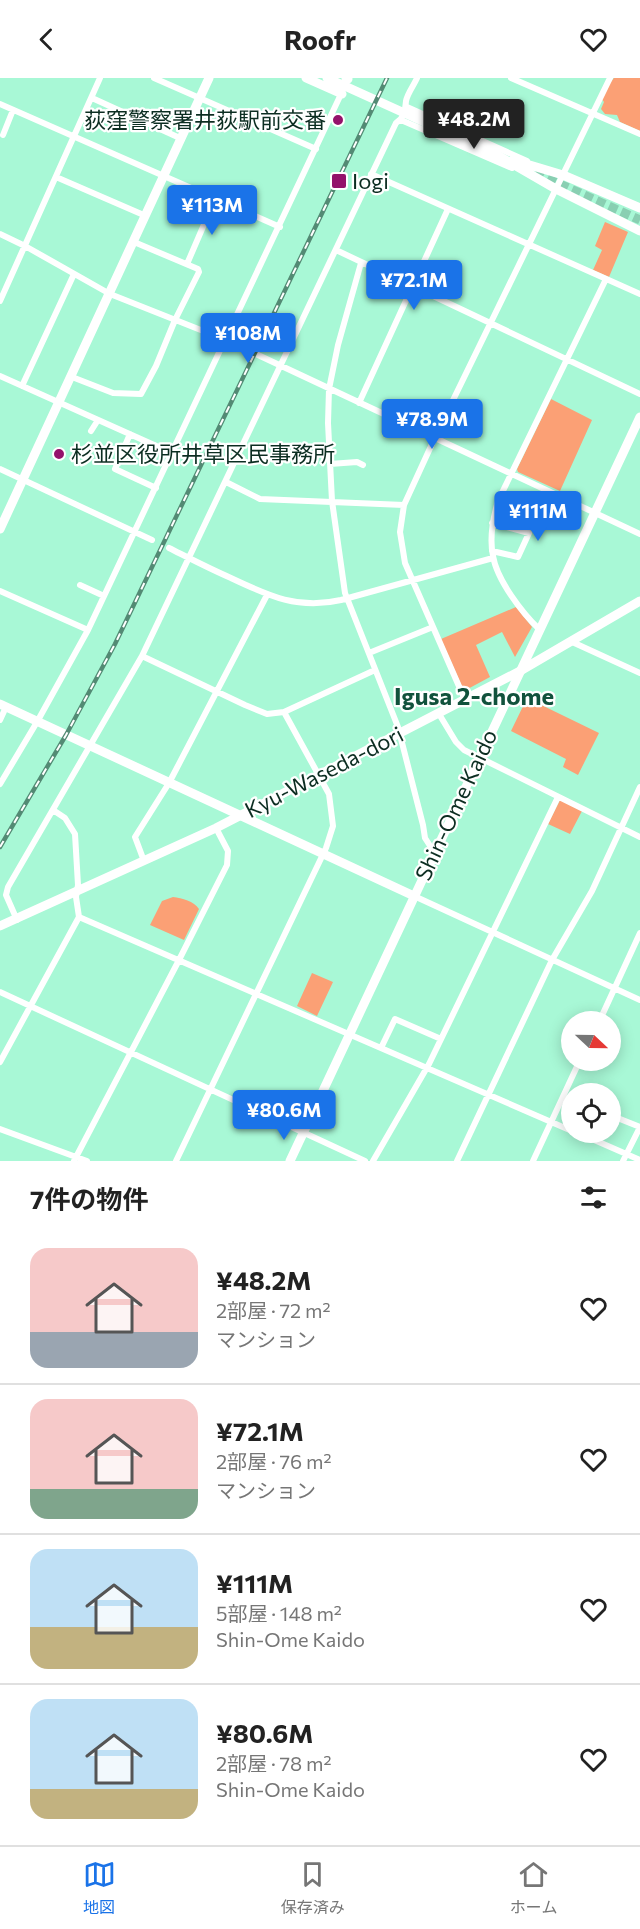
<!DOCTYPE html>
<html lang="ja">
<head>
<meta charset="utf-8">
<style>
  body { margin:0; font-family:Commissioner,"Noto Sans JP",sans-serif; background:#f2f2f2; color:#222; height:100vh; display:flex; flex-direction:column; font-size:22px; white-space:nowrap }
  * { box-sizing:border-box; margin:0 }
  p { font-size:20px; color:#767676 }
  .icon { flex:none; width:33px; height:33px; fill:none; stroke:currentColor; stroke-width:2; stroke-linecap:round; stroke-linejoin:round }
  .map { position:relative; height:1083px; overflow:hidden }
  .side { display:flex; flex-direction:column; background:#fff; flex:1 }
  .side>* { flex:none }
  .needle { width:39px; rotate:112deg }
  .controls { position:absolute; left:561px; top:933px; display:grid; gap:12px }
  .controls a { display:grid; place-items:center; width:60px; height:60px; border-radius:50%; background:#fff; box-shadow:0 3px 15px #0003; font-size:30px }
  .price { position:absolute; translate:-50% -51px; padding:0 14px; border-radius:6px; background:#1a73e8; color:#fff; font-size:20px; line-height:39px; filter:drop-shadow(0 2px 3px #0008) }
  .price::after { content:''; position:absolute; left:50%; top:36px; width:18px; height:14px; margin-left:-9px; background:inherit; clip-path:polygon(0 0,100% 0,50% 100%) }
  .price.selected { background:#222; color:#fff }
  ul { padding:0; list-style:none }
  li { display:flex; align-items:center; gap:18px; height:150px; padding:0 30px }
  li+li { border-top:2px solid #e0e0e0 }
  li span { display:grid; place-items:center; flex:none; width:168px; height:120px; border-radius:18px; color:#555 }
  li>.icon { margin-inline-start:auto }
  span .icon { width:72px; height:72px; fill:#fffc; stroke-width:1 }
  li b { font-size:26px }
  h2 { display:flex; justify-content:space-between; align-items:center; height:72px; padding:0 30px; font-size:26px }
  header { display:flex; justify-content:space-between; align-items:center; height:78px; padding:0 30px; background:#fff; font-size:27px; font-weight:700 }
  .dock { display:flex; justify-content:space-around; align-items:center; height:84px; border-top:2px solid #e0e0e0; background:#fff; font-size:16px; color:#767676 }
  .dock a { display:grid; justify-items:center; gap:3px }
  .dock .selected { color:#1a73e8 }
  .map>svg:first-child { display:block }
</style>
</head>
<body>
<header><svg class="icon" aria-label="back" viewBox="0 0 24 24"><path d="M15 5l-7 7 7 7"/></svg>Roofr<svg class="icon" aria-label="heart" viewBox="0 0 24 24"><path d="M12 20l-8-8c-3-5 5-10 8-4 3-6 11-1 8 4z"/></svg></header>
<div class="map">
<svg width="640" height="1083" viewBox="0 0 640 1083">
  <rect width="100%" height="100%" fill="#a8f8d6"/>
  <path fill="#fba075" d="M614,0H640V53L620,44L617,37L605,36L601,31L604,24L601,20L606,10Z
    M605,144L628,154L609,199L593,192L602,172L595,168Z
    M551,321L592,342L560,413L518,394L517,391Z
    M516,529L532,549L515,579L502,554L476,567L490,599L464,613L441,561Z
    M527,620L599,655L578,697L563,689L566,681L511,653Z
    M560,722L582,733L570,756L548,746Z
    M173,819C182,820 194,823 199,831L184,862L150,847L162,823Z
    M312,895L333,904L317,938L297,928Z"/>
  <g fill="none" stroke-linecap="round" stroke-linejoin="round">
    <path stroke="#89cfb2" stroke-width="9" stroke-dasharray="9 4.5" stroke-linecap="butt" d="M535,95L640,142"/>
    <path stroke="#fff" stroke-width="6" d="M154,0L316,71
      M511,0L640,56
      M92,20L182,61
      M0,26L280,149
      M407,29L527,83
      M401,42L512,90
      M3,57L13,32
      M371,96L640,216
      M56,99L146,138
      M0,156L25,168L110,216L226,262L640,456
      M336,172L640,316
      M361,185L338,267L329,311L328,345L332,423L345,515L398,649L423,747L425,760L434,774
      M187,186L215,121
      M0,223L100,0
      M0,298L172,375
      M72,299L113,315L141,316L156,288L175,242L199,194L198,191L134,164
      M22,308L74,196
      M359,325L448,131
      M91,353L98,342
      M130,356L115,391L156,410
      M330,386L357,384L363,387
      M0,391L152,462
      M226,404L260,421L404,427
      M492,445L529,455L518,479L492,473
      M169,470C189,480 210,491 231,500C269,518 298,532 341,522L493,480
      M80,507L104,518
      M0,513L88,552
      M540,552C522,535 497,502 493,478C489,459 493,440 498,423L606,201
      M570,563L640,595
      M369,575L433,549
      M142,578L245,627L267,636L284,634L375,592
      M465,622L405,485L400,454L404,427L437,355L610,0
      M439,636L456,664L464,672L640,759
      M0,642L6,629
      M0,706L37,644L88,552L342,14
      M144,783L135,759L169,705L267,517
      M414,818L640,922
      M79,839L572,1053
      M17,842L6,817L8,809L142,578L396,45C405,39 405,32 406,23C407,16 414,7 417,0
      M0,914L365,1083
      M599,944L640,855
      M381,970L395,941L441,961
      M0,984L79,839L76,819L78,807L75,756L65,740L53,732
      M610,1037L640,1049
      M0,1051L87,1083
      M576,1054L640,1082
      M74,1083L178,884L227,787L228,773L216,750
      M176,1083L326,770L333,748L329,716L284,634
      M373,1083L429,986L558,719
      M457,1083L552,882L592,813L640,709
      M533,1083L580,982
      M623,1083L640,1049"/>
    <path stroke="#fff" stroke-width="9" d="M0,451L209,0
      M0,626L414,818
      M290,1083L640,339"/>
    <path stroke="#fff" stroke-width="9" d="M306,0L342,16
      M327,0L497,77L556,111L640,153
      M346,0L348,1
      M513,82L563,97L640,130
      M0,848L216,750L520,593L640,523"/>
    <g stroke="#538a74" stroke-width="4.5">
      <path id="rail" d="M0,769L66,657L115,566L387,0"/>
    </g>
    <use href="#rail" stroke="#fff" stroke-width="2" stroke-dasharray="7" stroke-linecap="butt"/>
  </g>
  <g fill="#94126b" stroke="#fff" stroke-width="2">
    <circle cx="338" cy="42" r="6"/>
    <rect x="331" y="95" width="16" height="16" rx="3"/>
    <circle cx="59" cy="376" r="6"/>
  </g>
  <g text-anchor="middle" stroke-width="4.5" stroke-linejoin="round" paint-order="stroke">
    <g font-size="22" fill="#0b2d21" stroke="#fff" text-anchor="start">
      <text x="326" y="50" text-anchor="end">荻窪警察署井荻駅前交番</text>
      <text x="352" y="111">Iogi</text>
      <text x="71" y="384">杉並区役所井草区民事務所</text>
    </g>
    <g font-size="22" fill="#0b2d21" stroke="#fff">
      <text transform="translate(324 694) rotate(-27)" y="8">Kyu-Waseda-dori</text>
      <text transform="translate(456 727) rotate(-65)" y="8">Shin-Ome Kaido</text>
    </g>
    <g font-size="24" font-weight="bold" fill="#11523c" stroke="#fff">
      <text x="474" y="627">Igusa 2-chome</text>
    </g>
  </g>
</svg>
<div class="controls">
<a><svg class="needle" viewBox="-14 -14 28 28"><path d="M0-13l5 13h-10z" fill="#e53935"/><path d="M0 13l5-13h-10z" fill="#767676"/></svg></a>
<a><svg class="icon" aria-label="locate" viewBox="0 0 24 24"><circle cx="12" cy="12" r="6"/><path d="M12 2v4M12 18v4M2 12h4M18 12h4"/></svg></a>
</div>
<b class="price selected" style="left:474px;top:72px">¥48.2M</b>
<b class="price" style="left:212px;top:158px">¥113M</b>
<b class="price" style="left:414px;top:233px">¥72.1M</b>
<b class="price" style="left:248px;top:286px">¥108M</b>
<b class="price" style="left:432px;top:372px">¥78.9M</b>
<b class="price" style="left:538px;top:464px">¥111M</b>
<b class="price" style="left:284px;top:1063px">¥80.6M</b>
</div>
<section class="side">
<h2>7件の物件<svg class="icon" aria-label="filters" viewBox="0 0 24 24"><path d="M4 7h16M4 17h16"/><circle cx="9" cy="7" r="2"/><circle cx="15" cy="17" r="2"/></svg></h2>
<ul>
<li><span style="background:linear-gradient(#f6c9c9 70%,#9aa5b1 0)"><svg class="icon" aria-label="home" viewBox="0 0 24 24"><path d="M3 11l9-7 9 7M6 9v11h12V9"/></svg></span><div><b>¥48.2M</b><p>2部屋 · 72 m²</p><p>マンション</p></div><svg class="icon" aria-label="heart" viewBox="0 0 24 24"><path d="M12 20l-8-8c-3-5 5-10 8-4 3-6 11-1 8 4z"/></svg></li>
<li><span style="background:linear-gradient(#f6c9c9 75%,#7fa58c 0)"><svg class="icon" aria-label="home" viewBox="0 0 24 24"><path d="M3 11l9-7 9 7M6 9v11h12V9"/></svg></span><div><b>¥72.1M</b><p>2部屋 · 76 m²</p><p>マンション</p></div><svg class="icon" aria-label="heart" viewBox="0 0 24 24"><path d="M12 20l-8-8c-3-5 5-10 8-4 3-6 11-1 8 4z"/></svg></li>
<li><span style="background:linear-gradient(#bfe0f5 65%,#c2b280 0)"><svg class="icon" aria-label="home" viewBox="0 0 24 24"><path d="M3 11l9-7 9 7M6 9v11h12V9"/></svg></span><div><b>¥111M</b><p>5部屋 · 148 m²</p><p>Shin-Ome Kaido</p></div><svg class="icon" aria-label="heart" viewBox="0 0 24 24"><path d="M12 20l-8-8c-3-5 5-10 8-4 3-6 11-1 8 4z"/></svg></li>
<li><span style="background:linear-gradient(#bfe0f5 75%,#c2b280 0)"><svg class="icon" aria-label="home" viewBox="0 0 24 24"><path d="M3 11l9-7 9 7M6 9v11h12V9"/></svg></span><div><b>¥80.6M</b><p>2部屋 · 78 m²</p><p>Shin-Ome Kaido</p></div><svg class="icon" aria-label="heart" viewBox="0 0 24 24"><path d="M12 20l-8-8c-3-5 5-10 8-4 3-6 11-1 8 4z"/></svg></li>
</ul>
</section>
<nav class="dock">
<a class="selected"><svg class="icon" aria-label="map" viewBox="0 0 24 24"><path d="M3 6l6-2 6 2 6-2v14l-6 2-6-2-6 2zM9 4v14M15 6v14"/></svg>地図</a>
<a><svg class="icon" aria-label="saved" viewBox="0 0 24 24"><path d="M7 4h10v16l-5-4-5 4z"/></svg>保存済み</a>
<a><svg class="icon" aria-label="home" viewBox="0 0 24 24"><path d="M3 11l9-7 9 7M6 9v11h12V9"/></svg>ホーム</a>
</nav>
</body>
</html>
